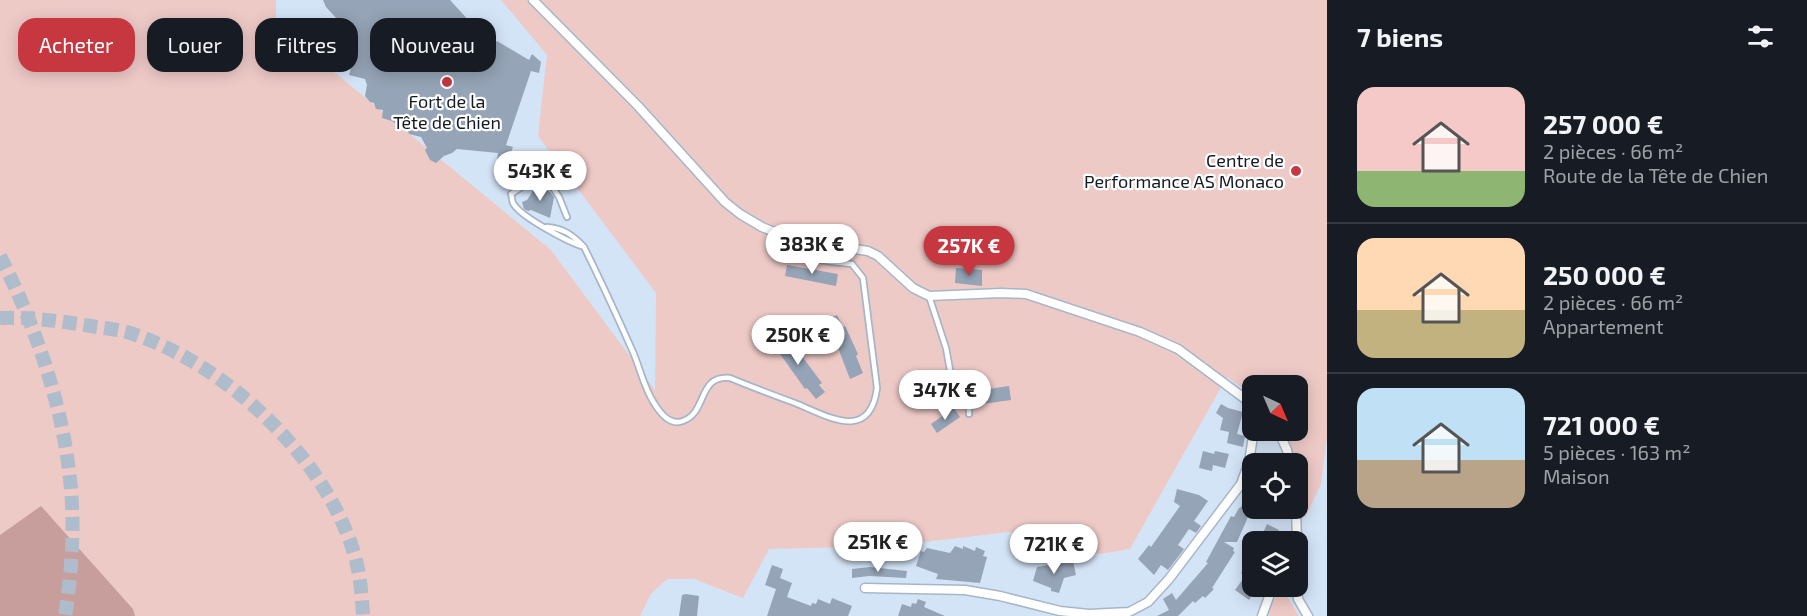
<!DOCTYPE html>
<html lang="fr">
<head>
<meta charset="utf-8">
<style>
  body { margin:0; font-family:"Exo 2",sans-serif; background:#242831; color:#f1f3f6; height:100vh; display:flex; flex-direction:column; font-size:22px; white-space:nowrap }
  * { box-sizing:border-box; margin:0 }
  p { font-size:20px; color:#9ea1a6 }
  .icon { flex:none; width:33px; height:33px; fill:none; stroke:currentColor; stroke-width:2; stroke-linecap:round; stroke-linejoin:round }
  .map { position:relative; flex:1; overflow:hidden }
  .details { display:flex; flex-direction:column; background:#171b24; width:480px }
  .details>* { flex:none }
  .hud { position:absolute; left:18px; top:18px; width:570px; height:54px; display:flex; gap:12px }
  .needle { width:39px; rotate:136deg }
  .tools { position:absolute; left:1242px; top:375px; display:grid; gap:12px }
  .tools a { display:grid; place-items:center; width:66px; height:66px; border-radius:12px; background:#171b24; box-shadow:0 3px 15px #0003; font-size:30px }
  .price { position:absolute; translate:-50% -51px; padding:0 14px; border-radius:21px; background:#fff; color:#222; font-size:20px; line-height:39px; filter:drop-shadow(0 2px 3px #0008) }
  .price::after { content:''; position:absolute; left:50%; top:36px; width:18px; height:14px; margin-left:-9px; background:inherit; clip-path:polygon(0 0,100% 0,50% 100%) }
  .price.current { background:#c63740; color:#fff }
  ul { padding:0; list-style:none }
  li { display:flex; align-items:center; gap:18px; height:150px; padding:0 30px }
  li+li { border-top:2px solid #363941 }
  li span { display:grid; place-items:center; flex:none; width:168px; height:120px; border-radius:18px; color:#555 }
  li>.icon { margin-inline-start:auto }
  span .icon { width:72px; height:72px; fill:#fffc; stroke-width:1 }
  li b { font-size:26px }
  h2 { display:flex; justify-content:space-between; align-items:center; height:72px; padding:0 30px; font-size:26px }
  .pill { padding:0 21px; border-radius:18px; background:#171b24; box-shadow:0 3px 15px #0003; font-size:21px; line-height:54px }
  .pill.current { background:#c63740; color:#fff }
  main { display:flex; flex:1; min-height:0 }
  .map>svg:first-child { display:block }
</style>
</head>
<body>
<main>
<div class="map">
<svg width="1327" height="616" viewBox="0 0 1327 616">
  <rect width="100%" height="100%" fill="#d4e4f7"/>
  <path fill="#eecac7" d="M0,0H276V18L295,40L551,250L655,390L656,293L538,136L547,55L501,0H1327V437L1321,484L1305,518L1298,476V464L1295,463L1284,431L1298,430V386H1252V395L1227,377L1130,549L1100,554L1009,532L890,546L769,549L743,598L694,579H667L651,594L640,616H135L133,609L41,507L0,535Z
    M1286,595L1299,616H1269L1270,606L1277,596Z"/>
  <path fill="#c79e9b" d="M41,506L133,609L135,616H0V535Z"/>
  <path fill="#95a4b6" d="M323,0H450L492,46L497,41L529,60L532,54L541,62L539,73L531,71L506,145L513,147L509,158L505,162L497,160L498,153L457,149L452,153L444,156L436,163L430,160L425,150L427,148L421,137L409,134L406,126L400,127L392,121L382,118L383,110L376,109L374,103L370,102L365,96L367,85L365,79L349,75L351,68L346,62L349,55V32L326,7Z
    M541,188L550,192L554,197L550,218L531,210L528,211L524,209L522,202L527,200L533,191Z
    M787,265L838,274L836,286L785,276Z
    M956,268L982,270V286L955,283Z
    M837,315L843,327L845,326L858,354L856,356L863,373L850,379L827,319Z
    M786,335L822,383L819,385L825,392L816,399L807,388L805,389L778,351L774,354L769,347Z
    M1009,386L1011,400L976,405L974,391Z
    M1221,404L1228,408L1243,412L1237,434L1245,436L1243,447L1227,443L1229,432L1220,430L1223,418L1216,413Z
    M954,408L960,417L937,433L931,424Z
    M1203,451L1214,454L1215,451L1229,454L1225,468L1213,465L1212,471L1199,468Z
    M1177,489L1199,495L1208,501L1194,521L1201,526L1196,533L1189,529L1178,545L1184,549L1168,570L1161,565L1154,575L1138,559L1149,545L1151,547L1180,506L1174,502Z
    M1243,504L1252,508L1237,542H1224L1234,548L1233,551L1235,552L1212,588L1214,589L1205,598L1203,596L1195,603L1193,601L1178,616H1157L1169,610L1163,599L1172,593L1176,600L1208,563L1206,562L1231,516L1234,517L1239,508H1240Z
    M1267,524L1279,530L1273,542H1259Z
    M955,546L963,549V546L975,551L976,547L985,551L983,556L987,557L980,583L936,579L938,574L916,566L921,551L924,552L927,548L950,553Z
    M1252,555V586H1258L1249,600L1235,590L1245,576L1241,573Z
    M1073,561L1076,575L1064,578L1059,593L1051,591V588L1033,581L1037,567Z
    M772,565L783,569L780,578L792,583L787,597L811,606L812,603L816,604L818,599L830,604L832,598L852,606L848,616H767L776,589L765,585Z
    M870,567L907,571L906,578L869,576L852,578V569Z
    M686,594L699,596L697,616H679L682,595Z
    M918,599L926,602L924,607L945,616H898L902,604L911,607L912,603L916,604Z"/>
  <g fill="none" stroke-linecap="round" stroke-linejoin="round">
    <path stroke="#aebccc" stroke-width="14" stroke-dasharray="14 7" stroke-linecap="butt" d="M0,256C35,325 62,402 70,479C75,524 72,571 65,616
      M0,318C31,317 60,321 91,326C102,328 115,329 127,332C224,362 324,455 354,553C360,573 362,595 363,616"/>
    <g stroke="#a6b6c8" stroke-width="8">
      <path id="lane" d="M567,217L559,197L546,177L539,176L511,194C512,195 512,202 513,203C519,216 567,241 581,246
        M547,227C563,228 573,235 584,247C601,281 617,316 633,352C640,368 644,388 654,403C660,413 670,426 683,421C708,412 697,375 730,378C752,387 773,395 795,403C827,416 870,443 877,388L863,278L852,264C832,261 801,263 794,241
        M929,296L946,348L950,370L969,406V414"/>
    </g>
    <g stroke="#a6b6c8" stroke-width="11">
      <path id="street" d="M533,0L638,106L725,202L740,214L762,227L794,240L868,251L878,256L913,288L929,296L1001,293L1026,294L1140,332L1178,349L1252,404
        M1278,430L1287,450L1290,464
        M1296,508L1297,542
        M1297,586L1298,599L1308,616
        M865,588L965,590L1000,596L1060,611L1089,614L1129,612L1148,602L1169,579L1241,484L1249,462L1254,430
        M1262,616L1273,586"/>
    </g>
    <use href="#lane" stroke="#fff" stroke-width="4.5"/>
    <use href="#street" stroke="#fff" stroke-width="8"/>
  </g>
  <g fill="#c63740" stroke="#fff" stroke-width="2">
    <circle cx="447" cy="82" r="6"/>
    <circle cx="1296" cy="171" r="6"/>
  </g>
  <g text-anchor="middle" stroke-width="4.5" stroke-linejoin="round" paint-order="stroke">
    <g font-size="18" fill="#141a21" stroke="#fff">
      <text x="447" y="108">Fort de la<tspan x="447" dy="21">Tête de Chien</tspan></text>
      <text x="1284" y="167" text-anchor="end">Centre de<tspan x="1284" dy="21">Performance AS Monaco</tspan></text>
    </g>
  </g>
</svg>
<div class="tools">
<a><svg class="needle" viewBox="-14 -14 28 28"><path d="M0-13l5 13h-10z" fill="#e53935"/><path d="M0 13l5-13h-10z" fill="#9ea1a6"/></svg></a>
<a><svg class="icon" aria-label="locate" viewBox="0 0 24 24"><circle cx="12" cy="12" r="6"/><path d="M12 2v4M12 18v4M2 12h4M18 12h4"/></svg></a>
<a><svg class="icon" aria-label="layers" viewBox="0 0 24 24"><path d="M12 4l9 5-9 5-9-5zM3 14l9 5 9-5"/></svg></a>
</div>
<b class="price" style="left:540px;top:202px">543K €</b>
<b class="price" style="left:812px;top:275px">383K €</b>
<b class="price current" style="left:969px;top:277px">257K €</b>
<b class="price" style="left:798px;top:366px">250K €</b>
<b class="price" style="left:945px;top:421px">347K €</b>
<b class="price" style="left:878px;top:573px">251K €</b>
<b class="price" style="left:1054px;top:575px">721K €</b>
<div class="hud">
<a class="pill current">Acheter</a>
<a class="pill">Louer</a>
<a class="pill">Filtres</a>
<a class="pill">Nouveau</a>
</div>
</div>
<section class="details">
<h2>7 biens<svg class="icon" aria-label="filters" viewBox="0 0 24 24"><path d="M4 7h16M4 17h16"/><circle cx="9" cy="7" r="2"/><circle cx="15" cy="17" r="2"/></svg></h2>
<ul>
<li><span style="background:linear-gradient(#f6c9c9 70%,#8fb573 0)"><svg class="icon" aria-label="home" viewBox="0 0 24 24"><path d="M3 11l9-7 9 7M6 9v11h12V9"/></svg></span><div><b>257 000 €</b><p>2 pièces · 66 m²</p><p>Route de la Tête de Chien</p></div></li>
<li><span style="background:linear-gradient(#ffd9b3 60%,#c2b280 0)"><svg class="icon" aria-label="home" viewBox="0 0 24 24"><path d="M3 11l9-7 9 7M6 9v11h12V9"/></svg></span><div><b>250 000 €</b><p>2 pièces · 66 m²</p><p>Appartement</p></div></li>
<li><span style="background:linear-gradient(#bfe0f5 60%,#b9a48a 0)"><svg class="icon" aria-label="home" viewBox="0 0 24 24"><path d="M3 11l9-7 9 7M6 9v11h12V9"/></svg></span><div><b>721 000 €</b><p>5 pièces · 163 m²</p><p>Maison</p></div></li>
</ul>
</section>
</main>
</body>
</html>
